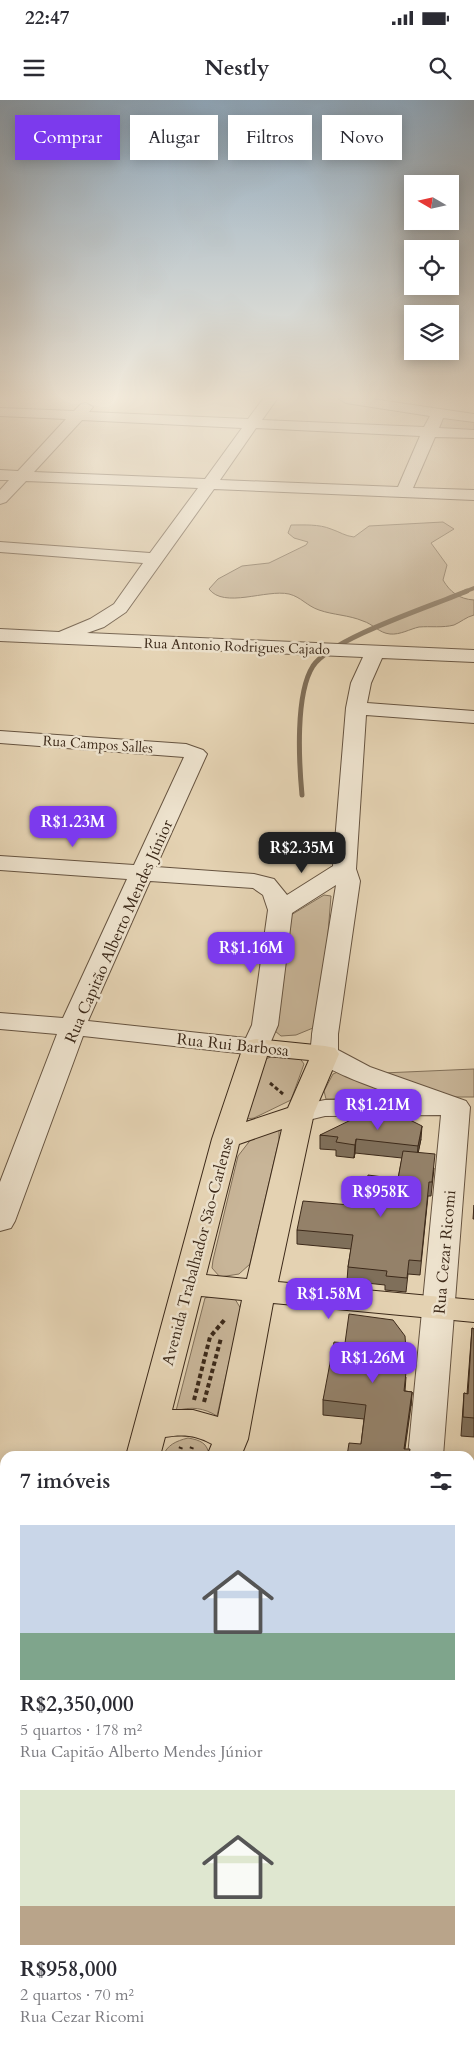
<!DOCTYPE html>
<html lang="pt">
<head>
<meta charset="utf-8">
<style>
  body { margin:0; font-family:Cardo,serif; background:#f7f7f7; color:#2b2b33; height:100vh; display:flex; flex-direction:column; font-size:19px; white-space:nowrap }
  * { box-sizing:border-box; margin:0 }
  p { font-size:16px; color:#7c7c81 }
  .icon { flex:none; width:28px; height:28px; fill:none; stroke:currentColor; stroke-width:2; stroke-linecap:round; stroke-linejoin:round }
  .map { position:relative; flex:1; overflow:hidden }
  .side { position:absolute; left:0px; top:1351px; width:475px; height:601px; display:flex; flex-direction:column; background:#fff; border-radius:15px 15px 0 0; box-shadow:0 2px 12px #0003 }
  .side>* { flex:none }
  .top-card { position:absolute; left:15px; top:15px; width:445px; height:45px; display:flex; gap:10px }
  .needle { width:32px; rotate:279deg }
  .controls { position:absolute; left:404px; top:75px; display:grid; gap:10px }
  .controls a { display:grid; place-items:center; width:55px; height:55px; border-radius:0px; background:#fff; box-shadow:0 2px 12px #0003; font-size:25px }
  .price { position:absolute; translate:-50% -42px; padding:0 11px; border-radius:10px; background:#7c3aed; color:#fff; font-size:16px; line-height:32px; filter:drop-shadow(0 1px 2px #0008) }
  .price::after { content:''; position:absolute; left:50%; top:30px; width:15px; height:11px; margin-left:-8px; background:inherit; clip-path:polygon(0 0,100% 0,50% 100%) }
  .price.on { background:#222; color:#fff }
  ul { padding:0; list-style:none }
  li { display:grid; align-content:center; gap:10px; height:265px; padding:0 20px }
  li span { display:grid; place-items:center; height:155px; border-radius:0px; color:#555 }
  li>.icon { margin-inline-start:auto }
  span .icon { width:90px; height:90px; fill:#fffc; stroke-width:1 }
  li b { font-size:21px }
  h2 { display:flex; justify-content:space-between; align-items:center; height:60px; padding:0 20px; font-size:21px }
  .tag { padding:0 18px; border-radius:0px; background:#fff; box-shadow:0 2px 12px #0003; font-size:18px; line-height:45px }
  .tag.on { background:#7c3aed; color:#fff }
  .status { display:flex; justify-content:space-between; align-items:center; height:35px; padding:0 25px; background:#fff; direction:ltr }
  .status svg { height:14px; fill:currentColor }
  header { display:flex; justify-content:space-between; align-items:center; height:65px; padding:0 20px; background:#fff; font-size:22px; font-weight:600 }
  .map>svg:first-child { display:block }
</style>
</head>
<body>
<div class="status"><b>22:47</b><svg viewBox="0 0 49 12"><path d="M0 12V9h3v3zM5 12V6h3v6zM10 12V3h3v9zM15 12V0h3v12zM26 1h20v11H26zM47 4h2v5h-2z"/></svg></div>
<header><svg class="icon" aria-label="menu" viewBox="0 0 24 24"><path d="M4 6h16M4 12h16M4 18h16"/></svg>Nestly<svg class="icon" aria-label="search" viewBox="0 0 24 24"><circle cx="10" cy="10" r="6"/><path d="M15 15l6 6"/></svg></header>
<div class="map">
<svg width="474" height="1952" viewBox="0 0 474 1952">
  <rect width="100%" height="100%" fill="#e4d2b2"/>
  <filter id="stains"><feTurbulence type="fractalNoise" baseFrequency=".004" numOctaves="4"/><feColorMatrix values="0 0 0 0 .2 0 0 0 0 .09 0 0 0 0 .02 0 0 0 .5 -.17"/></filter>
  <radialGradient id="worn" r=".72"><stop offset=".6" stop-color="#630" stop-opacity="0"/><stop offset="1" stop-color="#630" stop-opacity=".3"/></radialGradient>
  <path fill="#c8b598" stroke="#827059" d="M444,317L474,321V331L439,329Z
    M443,422L454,429L431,443L447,465L443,480C450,492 459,499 474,500V515C466,517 461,522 454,525C443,528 430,526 419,527C410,529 400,535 390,534C379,533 373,524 363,521C349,515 333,515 319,510C307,506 301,497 289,494C266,489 224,509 209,489L218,479L242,466L269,463L306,445L308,442L294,438L288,433L291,425C304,425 319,424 331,429C340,432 345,436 354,437L369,426Z
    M324,795L331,796L327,846L313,928L296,935L281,936L275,931L291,815Z
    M273,956L299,957L304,964L291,1000L254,1018L246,1019L266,959Z
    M474,969V997H449L383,973Z
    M340,971L393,996L398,999H326L324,991L333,974Z
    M276,1028L279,1031V1040L250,1164L239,1174L220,1177L212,1168L213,1160L238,1056L252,1038Z
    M212,1196L235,1199L241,1209L217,1316C204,1308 191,1306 176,1311L205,1198Z
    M188,1338C200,1340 208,1343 209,1356H163C167,1345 176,1341 188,1338Z
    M0,1529L5,1530V1633L0,1641Z
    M5,1835V1948H16L17,1952H0V1852Z
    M31,1948H279L278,1952H35Z"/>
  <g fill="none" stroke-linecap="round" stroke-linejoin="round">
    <path stroke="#7f6d56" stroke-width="4" d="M464,492L474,488"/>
    <path stroke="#7f6d56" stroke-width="5" d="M302,695C299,663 295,594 313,566C332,538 432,506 467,491"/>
    <g stroke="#675440" stroke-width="2">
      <path id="minor" d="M263,299H277L262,320L424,327L430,316L346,303L339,299H372L474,314V322L443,318L439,328L474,330V338L435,337L413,388L474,390V400L214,389L126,512L104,527L87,533L474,550V562L382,558L371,583L367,603L474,611V623L366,615L356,769L360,781L338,934V950L370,967L466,1001L470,1007L443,1356H408L441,1015L325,1016L300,1022L290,1019L286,1013L290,1007L325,1000L406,999C390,993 316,969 311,954C310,948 312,940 312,934L336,785L292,813L278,925L266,953L256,955L83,936L15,1121L11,1128L0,1131V1082L57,934L0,929V913L63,918L127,779L0,770V756L134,765L184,657L0,643V631L186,644L203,650L207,654L156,767L254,774L274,779L287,795L333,766L346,608L351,583L363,557L0,541V529L59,532L90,519L114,504L143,463L0,452V442L150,453L198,388L26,381L6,402L0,404V390L9,380H0V370L18,371L66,319L0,316V308L74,311L81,304L86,303L93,307L89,312L248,319ZM82,320L242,328L205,379L34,372ZM256,328L420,336L398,387L220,380ZM150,781L253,788L263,795L268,810L252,925L246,938L88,921Z
        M0,1500H5V1532H0Z
        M5,1940V1948H48L49,1952H3Z"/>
    </g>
    <g stroke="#3d2a1a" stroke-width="2">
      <path id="major" d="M256,939L325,946L335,948L339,954L314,1013L278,1182L474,1200V1222L273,1203L248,1339L241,1356H207L212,1344C196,1335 183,1334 165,1337L160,1356H126L212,1039L243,947L246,941ZM267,956L309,960L288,1008L246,1022ZM282,1029L247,1179L206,1175L239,1044ZM201,1196L242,1200L218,1317L193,1310H172Z
        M5,1650V1692L0,1694V1652Z
        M5,1754V1806L0,1808V1756Z"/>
    </g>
    <path stroke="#3d2a1a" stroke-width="3" stroke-dasharray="4 2.5" stroke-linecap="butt" d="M270,983L283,994"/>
    <path stroke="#3d2a1a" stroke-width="4" stroke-dasharray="4.5 3" stroke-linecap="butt" d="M194,1300L210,1237L226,1218
      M204,1302L221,1238
      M178,1356L181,1347
      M189,1356L192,1347"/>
    <use href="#minor" fill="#ede2cd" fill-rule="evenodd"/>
    <use href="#major" fill="#e4d2b2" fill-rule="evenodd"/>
  </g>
  <path fill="#7f6f5a" stroke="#3d2a1a" d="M320,1035L421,1039L418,1052L434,1068L431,1096H428L420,1175L408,1174L406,1192L385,1190V1185L347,1181L348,1167L351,1149L297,1144V1130L362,1106L398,1079L402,1058L355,1053L354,1058L336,1056V1050L320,1049Z
    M474,1105V1119H473Z
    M472,1228L474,1229V1337L461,1336L464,1293L467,1294Z
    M345,1243L406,1277L405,1291L412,1292L411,1306L361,1344L364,1319L323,1315V1300Z
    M474,1423V1533L470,1532V1436H473Z
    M470,1562L474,1563V1952H387V1948H470Z"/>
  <path fill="#685a4a" stroke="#3d2a1a" d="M422,1026L421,1039L417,1059L418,1046Z
    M356,1039L355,1053L354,1058L355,1045Z
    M412,1292L411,1306L404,1356V1349Z"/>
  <path fill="#948169" stroke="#3d2a1a" d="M355,1018H394L410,1020L422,1026L418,1046L356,1039L355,1045L336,1042L338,1037L320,1035Z
    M403,1051L435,1054L432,1082H429L421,1161L409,1160L407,1178L386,1176L387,1171L348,1167L353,1135L297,1130L303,1101L362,1106L368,1075L398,1079Z
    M349,1214L393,1220L405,1236L407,1263L404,1291L412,1292L404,1349H410L409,1356H347L349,1343L361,1344L366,1305L323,1300L334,1242L345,1243Z
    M472,1228L474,1229V1318L463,1317L464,1293L468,1294Z
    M470,1436H474V1513H470Z
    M470,1562L474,1563V1947L470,1946Z"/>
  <linearGradient id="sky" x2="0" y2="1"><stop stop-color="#8fa9be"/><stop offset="0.52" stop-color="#f3ebdc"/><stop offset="1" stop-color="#f3ebdc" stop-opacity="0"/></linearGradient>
  <rect width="474" height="572" fill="url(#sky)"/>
  <g text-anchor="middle" stroke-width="5" stroke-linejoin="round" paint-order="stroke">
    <g font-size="14" fill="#3d2a1a" stroke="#ede2cd">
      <text transform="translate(237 546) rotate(2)" y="5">Rua Antonio Rodrigues Cajado</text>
      <text transform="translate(98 644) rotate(4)" y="5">Rua Campos Salles</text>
    </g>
    <g font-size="16" fill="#3d2a1a" stroke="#ede2cd">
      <text transform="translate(118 831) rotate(-66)" y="6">Rua Capitão Alberto Mendes Júnior</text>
      <text transform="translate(233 944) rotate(6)" y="6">Rua Rui Barbosa</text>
      <text transform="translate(197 1151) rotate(-75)" y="6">Avenida Trabalhador São-Carlense</text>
      <text transform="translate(444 1152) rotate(-85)" y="6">Rua Cezar Ricomi</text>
    </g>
  </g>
  <rect width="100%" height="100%" filter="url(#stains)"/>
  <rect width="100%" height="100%" fill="url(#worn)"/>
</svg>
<div class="controls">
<a><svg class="needle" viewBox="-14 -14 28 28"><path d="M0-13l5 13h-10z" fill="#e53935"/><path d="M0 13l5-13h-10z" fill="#7c7c81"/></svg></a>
<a><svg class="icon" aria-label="locate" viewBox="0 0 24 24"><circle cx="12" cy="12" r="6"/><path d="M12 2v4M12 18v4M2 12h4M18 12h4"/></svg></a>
<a><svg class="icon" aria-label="layers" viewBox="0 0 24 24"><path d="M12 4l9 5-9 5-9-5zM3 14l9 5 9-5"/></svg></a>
</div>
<b class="price" style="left:73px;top:748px">R$1.23M</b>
<b class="price on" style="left:302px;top:774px">R$2.35M</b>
<b class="price" style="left:251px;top:874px">R$1.16M</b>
<b class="price" style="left:378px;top:1031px">R$1.21M</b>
<b class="price" style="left:381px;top:1118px">R$958K</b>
<b class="price" style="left:329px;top:1220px">R$1.58M</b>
<b class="price" style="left:373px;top:1284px">R$1.26M</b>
<div class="top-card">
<a class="tag on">Comprar</a>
<a class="tag">Alugar</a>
<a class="tag">Filtros</a>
<a class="tag">Novo</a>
</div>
<section class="side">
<h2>7 imóveis<svg class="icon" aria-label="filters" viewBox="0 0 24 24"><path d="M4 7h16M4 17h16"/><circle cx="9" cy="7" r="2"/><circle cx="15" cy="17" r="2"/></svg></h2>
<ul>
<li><span style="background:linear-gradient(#c9d6e8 70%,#7fa58c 0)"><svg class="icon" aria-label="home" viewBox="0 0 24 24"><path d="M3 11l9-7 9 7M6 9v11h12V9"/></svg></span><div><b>R$2,350,000</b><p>5 quartos · 178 m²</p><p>Rua Capitão Alberto Mendes Júnior</p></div></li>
<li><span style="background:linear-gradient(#dfe7d0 75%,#b9a48a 0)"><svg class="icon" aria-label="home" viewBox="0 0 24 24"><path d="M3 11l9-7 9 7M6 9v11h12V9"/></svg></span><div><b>R$958,000</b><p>2 quartos · 70 m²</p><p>Rua Cezar Ricomi</p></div></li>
</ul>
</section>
</div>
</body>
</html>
